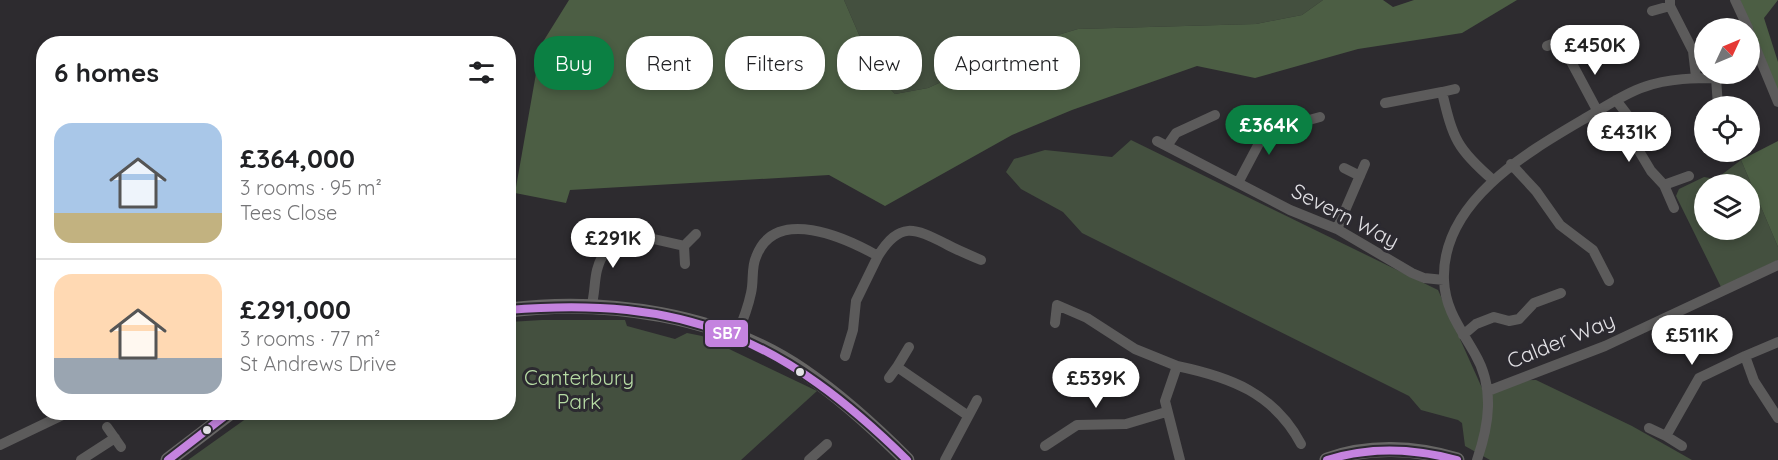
<!DOCTYPE html>
<html lang="en">
<head>
<meta charset="utf-8">
<style>
  body { margin:0; font-family:Quicksand,sans-serif; background:#f2f2f2; color:#202124; height:100vh; display:flex; flex-direction:column; font-size:22px; white-space:nowrap }
  * { box-sizing:border-box; margin:0 }
  p { font-size:20px; color:#757577 }
  .icon { flex:none; width:33px; height:33px; fill:none; stroke:currentColor; stroke-width:2; stroke-linecap:round; stroke-linejoin:round }
  .map { position:relative; flex:1; overflow:hidden }
  .details { position:absolute; left:36px; top:36px; width:480px; height:384px; display:flex; flex-direction:column; background:#fff; border-radius:24px; box-shadow:0 3px 9px #0003 }
  .details>* { flex:none }
  .hud { position:absolute; left:534px; top:36px; width:570px; height:54px; display:flex; gap:12px }
  .needle { width:39px; rotate:46deg }
  .tools { position:absolute; left:1694px; top:18px; display:grid; gap:12px }
  .tools a { display:grid; place-items:center; width:66px; height:66px; border-radius:50%; background:#fff; box-shadow:0 3px 9px #0003; font-size:30px }
  .price { position:absolute; translate:-50% -51px; padding:0 14px; border-radius:21px; background:#fff; color:#222; font-size:20px; line-height:39px; filter:drop-shadow(0 2px 3px #0008) }
  .price::after { content:''; position:absolute; left:50%; top:36px; width:18px; height:14px; margin-left:-9px; background:inherit; clip-path:polygon(0 0,100% 0,50% 100%) }
  .price.selected { background:#0b8043; color:#fff }
  ul { padding:0; list-style:none }
  li { display:flex; align-items:center; gap:18px; height:150px; padding:0 18px }
  li+li { border-top:2px solid #e0e0e0 }
  li span { display:grid; place-items:center; flex:none; width:168px; height:120px; border-radius:18px; color:#555 }
  li>.icon { margin-inline-start:auto }
  span .icon { width:72px; height:72px; fill:#fffc; stroke-width:1 }
  li b { font-size:26px }
  h2 { display:flex; justify-content:space-between; align-items:center; height:72px; padding:0 18px; font-size:26px }
  .chip { padding:0 21px; border-radius:24px; background:#fff; box-shadow:0 3px 9px #0003; font-size:21px; line-height:54px }
  .chip.selected { background:#0b8043; color:#fff }
  .map>svg:first-child { display:block }
</style>
</head>
<body>
<div class="map">
<svg width="1778" height="460" viewBox="0 0 1778 460">
  <rect width="100%" height="100%" fill="#2d2b2f"/>
  <path fill="#44503f" fill-rule="evenodd" d="M844,0H1323L1302,15L1256,24L1078,29L1021,46L928,88L895,94L876,74Z
    M1131,140L1438,290L1482,388L1503,381L1536,380L1632,426L1692,460H1490L1465,446L1462,423L1458,420L1421,410L1409,396L1082,233L1063,212L1021,189L1006,172L1014,159L1045,150L1112,157Z
    M1741,160L1778,247V260L1721,287L1676,196L1679,189L1704,177L1716,179ZM1704,184H1749V230H1704Z
    M542,320H625L627,326L675,339L687,333L702,336L817,391L741,460H188L254,413L508,412L509,322Z"/>
  <path fill="#4c5e44" d="M569,0H844L876,74L895,94L928,88L1021,46L1078,29L1256,24L1302,15L1323,0H1383L1393,7L1414,0H1517L1462,33L1358,49L1255,78L1197,66L1072,110L1012,135L885,206L829,175L570,190L566,203L515,193L541,45Z
    M1740,0H1778L1764,18L1778,62V97Z
    M1778,141V247L1741,160Z"/>
  <g fill="none" stroke-linecap="round" stroke-linejoin="round">
    <path stroke="#5c5b5b" stroke-width="10" d="M1670,0V6L1693,51L1696,77
      M1735,0L1748,28
      M1652,11L1670,6
      M1749,32L1778,102
      M1572,36L1560,41L1598,112
      M1547,46L1560,41
      M1716,78L1718,106
      M1455,89L1442,92C1453,139 1457,149 1493,180
      M1616,100L1629,117L1639,151L1651,171L1664,185L1674,208
      M1385,103L1442,92
      M1248,123L1265,132
      M1157,141L1290,210L1337,229L1412,273L1424,278L1444,280
      M1167,146L1176,133L1215,115
      M1511,164L1536,191L1560,225L1593,250L1609,281
      M1344,168L1360,176
      M1238,183L1265,132L1320,117
      M1664,185L1689,176
      M1337,229L1365,164
      M684,246L696,234
      M591,307C595,295 594,282 597,270C609,224 650,238 684,246L685,264
      M1055,323L1057,305L1087,318L1135,349L1177,366L1165,401L1180,460
      M1463,335L1476,324L1494,317L1509,321L1519,319L1534,303L1561,293
      M736,337C742,323 748,308 751,293C754,281 751,268 756,257C775,205 846,238 878,256C900,221 914,228 946,244C957,250 969,255 981,260
      M1778,342L1745,356L1754,381L1778,418
      M909,347L897,367L967,415
      M845,356L853,330L856,301L878,256
      M1177,366C1230,377 1274,393 1301,444
      M889,378L897,367
      M1488,391L1605,346L1778,265
      M107,427L121,447
      M1649,428L1666,436
      M0,445L69,412
      M1045,446L1077,425L1126,424L1166,412
      M1682,446L1666,436L1699,378L1745,356
      M81,460L115,438
      M809,460L827,444
      M945,460L977,400
      M1477,460C1489,425 1495,388 1475,354C1461,329 1445,310 1444,280C1441,202 1526,153 1584,119C1604,108 1623,94 1644,87C1669,78 1696,78 1721,78"/>
    <path stroke="#676665" stroke-width="15" d="M508,310C606,298 720,314 803,371C841,397 875,428 907,460
      M168,460L231,412
      M1327,460C1368,445 1415,447 1457,460"/>
    <g stroke="#2c2a30" stroke-width="12">
      <path id="bus-1" d="M508,310C684,295 783,338 907,460
        M168,460L230,412
        M1327,460C1371,446 1413,448 1457,460"/>
    </g>
    <use href="#bus-1" stroke="#c483df" stroke-width="8"/>
  </g>
  <g fill="#e3e2e6" stroke="#2c2a30" stroke-width="2">
    <circle cx="800" cy="372" r="5"/>
    <circle cx="207" cy="430" r="5"/>
  </g>
  <g text-anchor="middle" stroke-width="6" stroke-linejoin="round" paint-order="stroke">
    <g font-size="21" fill="#e3e2e6" stroke="#2c2a30">
      <text transform="translate(1345 216) rotate(27)" y="7">Severn Way</text>
      <text transform="translate(1561 341) rotate(-22)" y="7">Calder Way</text>
    </g>
    <g font-size="21" fill="#b6dba4" stroke="#2c2a30">
      <text x="579" y="385">Canterbury<tspan x="579" dy="24">Park</tspan></text>
    </g>
  </g>
  <rect stroke="#2c2a30" stroke-width="2" x="704" y="319" width="45" height="29" rx="6" fill="#c483df"/>
  <g font-size="16" text-anchor="middle" font-weight="bold" fill="#fff">
    <text x="727" y="339">SB7</text>
  </g>
</svg>
<div class="tools">
<a><svg class="needle" viewBox="-14 -14 28 28"><path d="M0-13l5 13h-10z" fill="#e53935"/><path d="M0 13l5-13h-10z" fill="#757577"/></svg></a>
<a><svg class="icon" aria-label="locate" viewBox="0 0 24 24"><circle cx="12" cy="12" r="6"/><path d="M12 2v4M12 18v4M2 12h4M18 12h4"/></svg></a>
<a><svg class="icon" aria-label="layers" viewBox="0 0 24 24"><path d="M12 4l9 5-9 5-9-5zM3 14l9 5 9-5"/></svg></a>
</div>
<b class="price" style="left:1595px;top:76px">£450K</b>
<b class="price selected" style="left:1269px;top:156px">£364K</b>
<b class="price" style="left:1629px;top:163px">£431K</b>
<b class="price" style="left:613px;top:269px">£291K</b>
<b class="price" style="left:1692px;top:366px">£511K</b>
<b class="price" style="left:1096px;top:409px">£539K</b>
<div class="hud">
<a class="chip selected">Buy</a>
<a class="chip">Rent</a>
<a class="chip">Filters</a>
<a class="chip">New</a>
<a class="chip">Apartment</a>
</div>
<section class="details">
<h2>6 homes<svg class="icon" aria-label="filters" viewBox="0 0 24 24"><path d="M4 7h16M4 17h16"/><circle cx="9" cy="7" r="2"/><circle cx="15" cy="17" r="2"/></svg></h2>
<ul>
<li><span style="background:linear-gradient(#a9c7e8 75%,#c2b280 0)"><svg class="icon" aria-label="home" viewBox="0 0 24 24"><path d="M3 11l9-7 9 7M6 9v11h12V9"/></svg></span><div><b>£364,000</b><p>3 rooms · 95 m²</p><p>Tees Close</p></div></li>
<li><span style="background:linear-gradient(#ffd9b3 70%,#9aa5b1 0)"><svg class="icon" aria-label="home" viewBox="0 0 24 24"><path d="M3 11l9-7 9 7M6 9v11h12V9"/></svg></span><div><b>£291,000</b><p>3 rooms · 77 m²</p><p>St Andrews Drive</p></div></li>
</ul>
</section>
</div>
</body>
</html>
